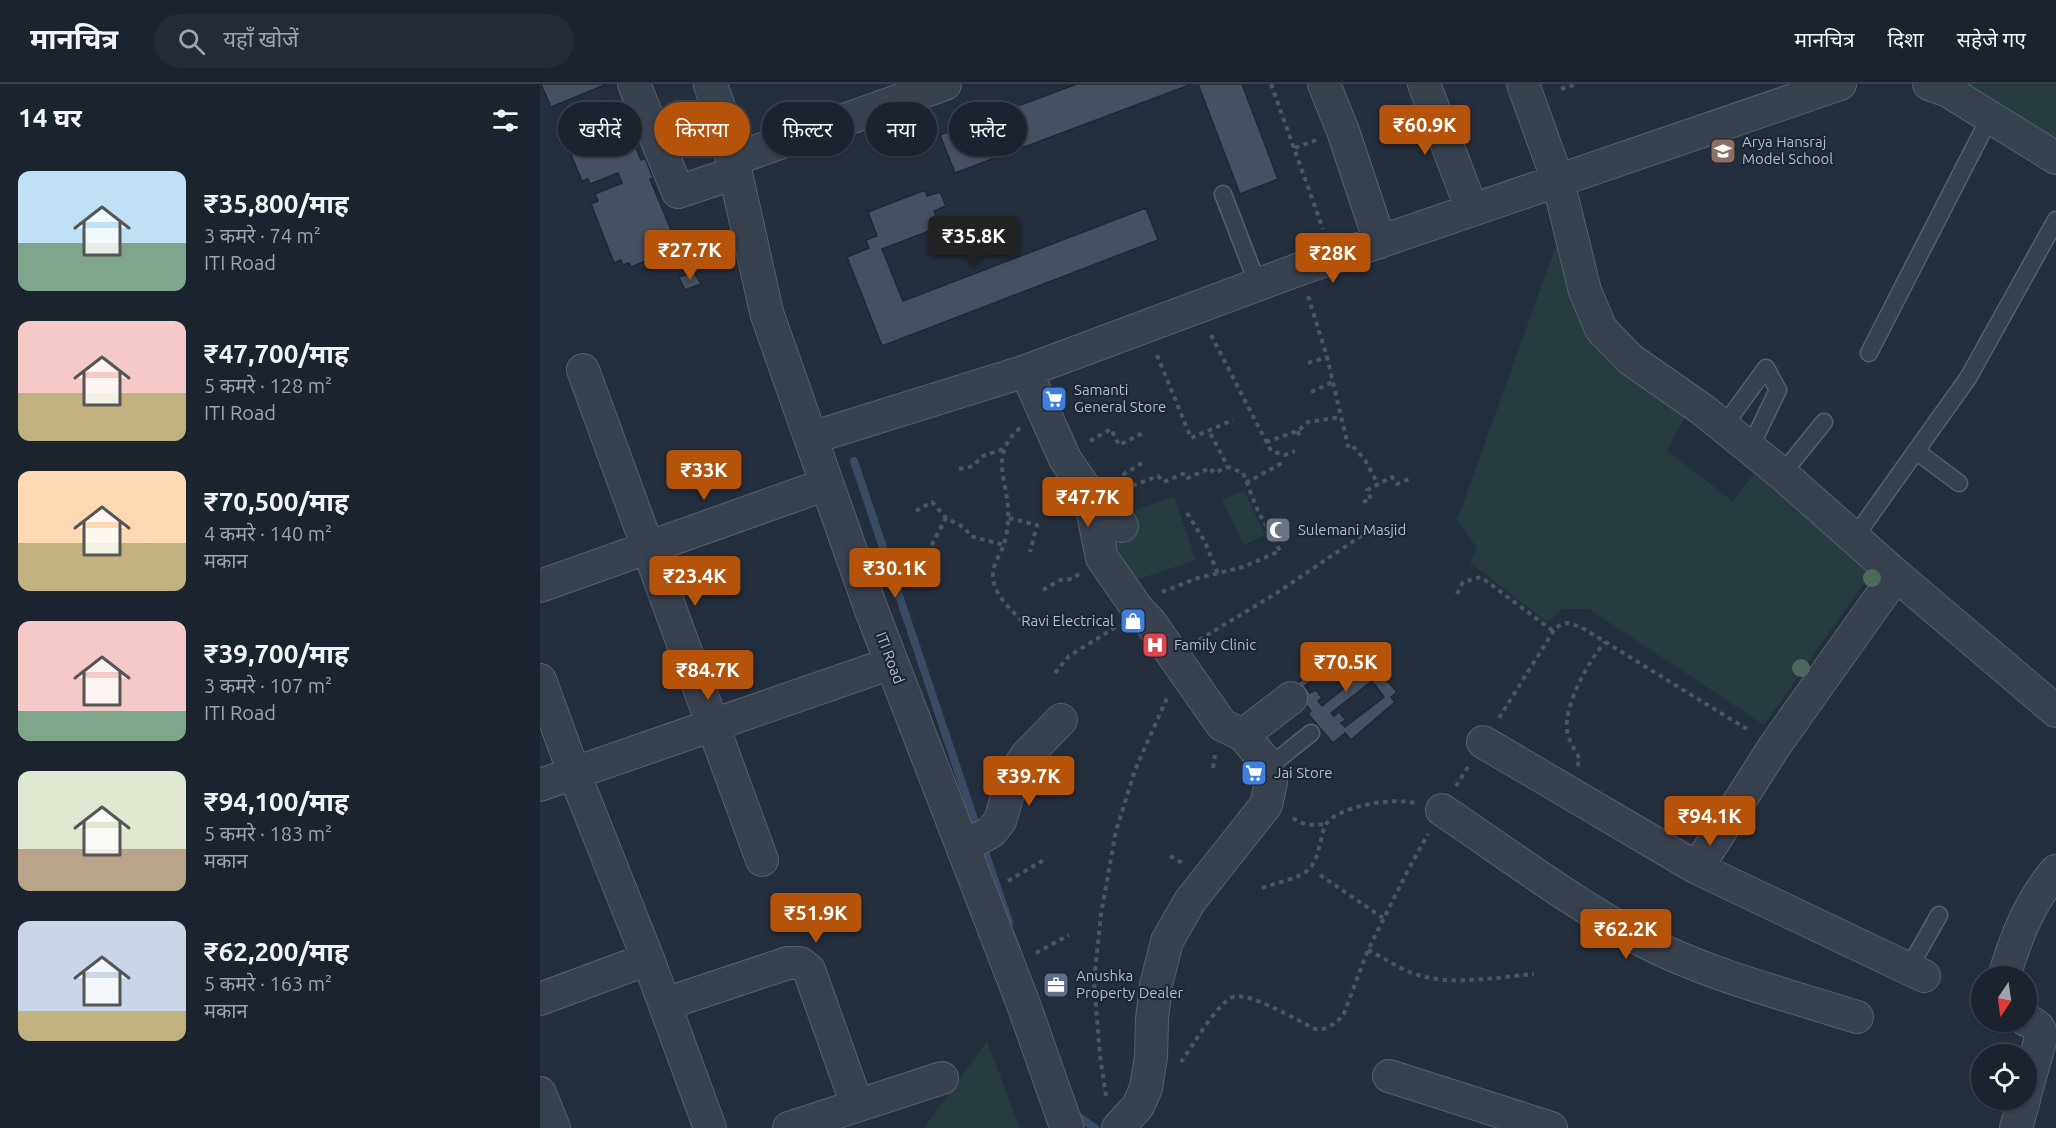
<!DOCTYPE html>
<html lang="hi">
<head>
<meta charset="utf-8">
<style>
  body { margin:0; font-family:Ubuntu,"Noto Sans Devanagari",sans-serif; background:#242b36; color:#f1f3f6; height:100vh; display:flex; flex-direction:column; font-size:22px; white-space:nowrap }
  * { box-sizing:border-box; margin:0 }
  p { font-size:20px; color:#a0a4aa }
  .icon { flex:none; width:33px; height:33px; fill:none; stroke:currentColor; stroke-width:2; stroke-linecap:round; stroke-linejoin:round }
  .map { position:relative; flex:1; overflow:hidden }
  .drawer { display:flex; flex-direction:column; background:#1b232e; width:540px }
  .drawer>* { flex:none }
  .hud { position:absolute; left:18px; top:18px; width:570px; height:54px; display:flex; gap:12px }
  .needle { width:39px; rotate:193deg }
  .tools { position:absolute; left:1431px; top:882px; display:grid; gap:12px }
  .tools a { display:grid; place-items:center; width:66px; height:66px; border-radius:50%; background:#1b232e; box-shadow:0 2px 4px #0004,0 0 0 2px #39404a; font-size:30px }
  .price { position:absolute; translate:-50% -51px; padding:0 14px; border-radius:6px; background:#b45309; color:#fff; font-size:20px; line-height:39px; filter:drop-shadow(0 2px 3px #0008) }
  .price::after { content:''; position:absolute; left:50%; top:36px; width:18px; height:14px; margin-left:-9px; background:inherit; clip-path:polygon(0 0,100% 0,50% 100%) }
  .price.current { background:#222; color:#fff }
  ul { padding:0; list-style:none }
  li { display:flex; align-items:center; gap:18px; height:150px; padding:0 18px }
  li span { display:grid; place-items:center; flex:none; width:168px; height:120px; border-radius:12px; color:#555 }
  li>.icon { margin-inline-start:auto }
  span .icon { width:72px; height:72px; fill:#fffc; stroke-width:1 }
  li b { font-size:26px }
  h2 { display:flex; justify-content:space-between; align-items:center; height:72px; padding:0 18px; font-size:26px }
  .pill { padding:0 21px; border-radius:27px; background:#1b232e; box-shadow:0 2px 4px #0004,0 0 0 2px #39404a; font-size:21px; line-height:54px }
  .pill.current { background:#b45309; color:#fff }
  header { display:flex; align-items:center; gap:36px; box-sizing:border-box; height:84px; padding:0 30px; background:#1b232e; border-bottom:2px solid #39404a }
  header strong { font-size:28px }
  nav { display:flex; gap:33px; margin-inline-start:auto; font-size:21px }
  .search { width:420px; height:54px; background:#242b36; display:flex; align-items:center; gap:15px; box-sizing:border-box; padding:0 21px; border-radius:33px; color:#a0a4aa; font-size:22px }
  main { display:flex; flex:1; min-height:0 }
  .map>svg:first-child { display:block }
</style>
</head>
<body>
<header>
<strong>मानचित्र</strong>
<div class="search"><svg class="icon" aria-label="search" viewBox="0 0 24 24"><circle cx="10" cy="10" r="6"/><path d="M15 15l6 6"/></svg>यहाँ खोजें</div>
<nav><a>मानचित्र</a><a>दिशा</a><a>सहेजे गए</a></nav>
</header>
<main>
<section class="drawer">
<h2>14 घर<svg class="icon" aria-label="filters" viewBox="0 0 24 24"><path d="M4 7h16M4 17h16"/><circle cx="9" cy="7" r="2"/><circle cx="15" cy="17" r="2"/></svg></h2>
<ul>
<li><span style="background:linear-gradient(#bfe0f5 60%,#7fa58c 0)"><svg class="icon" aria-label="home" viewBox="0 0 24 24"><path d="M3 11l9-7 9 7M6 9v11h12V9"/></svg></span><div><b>₹35,800/माह</b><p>3 कमरे · 74 m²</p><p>ITI Road</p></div></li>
<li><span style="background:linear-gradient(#f6c9c9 60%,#c2b280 0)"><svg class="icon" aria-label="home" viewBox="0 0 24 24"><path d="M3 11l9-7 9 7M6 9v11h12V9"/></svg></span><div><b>₹47,700/माह</b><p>5 कमरे · 128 m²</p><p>ITI Road</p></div></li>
<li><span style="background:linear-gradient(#ffd9b3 60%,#c2b280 0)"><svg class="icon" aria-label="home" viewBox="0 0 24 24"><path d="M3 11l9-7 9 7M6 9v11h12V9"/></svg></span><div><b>₹70,500/माह</b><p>4 कमरे · 140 m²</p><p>मकान</p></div></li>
<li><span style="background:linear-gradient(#f6c9c9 75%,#7fa58c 0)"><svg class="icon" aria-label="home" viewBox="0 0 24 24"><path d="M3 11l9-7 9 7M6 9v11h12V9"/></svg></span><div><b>₹39,700/माह</b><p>3 कमरे · 107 m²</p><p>ITI Road</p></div></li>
<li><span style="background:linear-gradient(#dfe7d0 65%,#b9a48a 0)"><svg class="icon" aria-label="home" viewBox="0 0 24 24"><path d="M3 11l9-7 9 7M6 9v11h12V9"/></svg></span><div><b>₹94,100/माह</b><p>5 कमरे · 183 m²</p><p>मकान</p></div></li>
<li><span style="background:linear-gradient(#c9d6e8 75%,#c2b280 0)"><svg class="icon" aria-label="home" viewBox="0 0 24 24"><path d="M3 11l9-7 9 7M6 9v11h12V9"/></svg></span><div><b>₹62,200/माह</b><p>5 कमरे · 163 m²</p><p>मकान</p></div></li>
</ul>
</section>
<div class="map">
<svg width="1516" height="1044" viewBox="0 0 1516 1044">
  <rect width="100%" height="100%" fill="#242f3e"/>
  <path fill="#263c3f" d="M1426,0H1516V62Z
    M1020,151L1053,256L1148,327L1127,367L1193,417L1218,385L1334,485L1224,641L1049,525H1023L1007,538L930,478L937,464L917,436Z
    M704,406L725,451L704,461L682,416Z
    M634,413L656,476L593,497L565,436Z
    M447,957L480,1044H384Z"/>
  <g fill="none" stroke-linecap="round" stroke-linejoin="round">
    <path stroke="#394c67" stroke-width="8" d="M314,377L438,747
      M442,759L469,838
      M533,1029L555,1044"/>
  </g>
  <path fill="#455162" stroke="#1f2835" stroke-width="1.5" fill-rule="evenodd" d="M1,0H67L11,23Z
    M537,0H652L415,89L400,51Z
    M658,0H702L738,95L700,110Z
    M67,15L70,22L78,19L101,76L105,74L113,94L110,95L134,153L127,156L130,162L118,166L120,171L91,183L89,179L83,181L81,176L74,179L51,120L58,117L55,110L82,99L78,89L50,100L48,95L42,97L21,47L27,45L24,39L30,36L28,30Z
    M385,106L387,112L400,108L406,122L394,127L400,143L342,165L363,217L606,124L618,156L342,262L307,173L329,164L326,156L337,152L328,128Z
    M154,188L161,200L145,206L139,193Z
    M803,558L810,565L815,560L857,608L851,613L855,618L811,656L805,649L793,659L768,630L771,627L760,614L766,609L758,599ZM808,569L824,588L782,622L778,617L782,614L776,606L770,609L765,602ZM832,597L844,613L805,643L801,639L806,636L799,628L794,632L791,629Z"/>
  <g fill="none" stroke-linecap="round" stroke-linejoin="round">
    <g stroke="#565f6c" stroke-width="19">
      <path id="service" d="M683,110L718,201
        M1329,269L1450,33
        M1183,343L1226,284L1238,306L1210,364
        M1376,367L1419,399
        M1242,390L1284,338
        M1314,454L1428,294L1516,136
        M726,685L771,649
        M1369,884L1399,831"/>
    </g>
    <g stroke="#565f6c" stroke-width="34">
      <path id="minor" d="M94,0L138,108L195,89
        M784,0L803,47L840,158
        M884,0L932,126
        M983,0L1018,97L1045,207L1061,245L1090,275L1163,326L1242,390L1356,491L1516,627
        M1389,0L1408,7L1516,74
        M192,76L405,0
        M43,286L222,776
        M486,287L525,375L549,410L562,474L599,527L610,538L682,641L703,651L725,677L731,699L726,721L650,817L627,857L616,901L612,935L611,973L606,1004L598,1022L578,1044
        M271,354L486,287L760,185L1300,0
        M549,410L582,442
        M0,502L287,400
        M0,596L34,689L108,875L170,1044
        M703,651L751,614
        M943,658L1157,784L1384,892
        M0,701L352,579
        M902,726C969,771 1034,820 1105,858C1169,891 1248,911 1317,933
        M423,763L451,748L460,737L473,692L486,672L521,636
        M1157,784L1234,663L1356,491
        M1464,892C1476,854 1489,818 1516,787
        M0,915L108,875
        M125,920L248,879H260L269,886L317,1021
        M1486,936C1496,941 1501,942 1501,954L1486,1007
        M849,992L1011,1044
        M0,1009L14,1044
        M249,1044L402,994
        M1476,1044L1484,1016"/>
    </g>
    <g stroke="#565f6c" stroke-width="35">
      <path id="tertiary" d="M170,0L184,38L227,230L331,525L483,919L527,1044"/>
    </g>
    <path stroke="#44595c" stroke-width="4" stroke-dasharray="4.5 4.5" stroke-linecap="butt" d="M731,0L783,145
      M1021,5L1037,0
      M755,64L776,56
      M768,212L787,273L808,362L811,360L825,376L838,400
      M671,251L731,367L745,371L755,367
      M617,271L651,354L693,336
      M768,279L787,273
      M771,308L793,298
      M480,344C446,374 471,400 468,435C468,444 466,455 463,463C459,473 452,482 453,493C454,513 475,529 487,542
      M758,347L760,355
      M550,357L571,345L579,361L603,349
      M726,358L758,347L768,338L801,333
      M602,379L584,390L592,402L618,392L624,398L645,389L648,394L670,384L674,389L688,383
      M419,385L433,382L443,372L463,365
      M706,399L742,379
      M823,418L831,415L827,406L852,393L857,400L872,394
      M376,427L392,418L406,434L425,444L430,452L464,461
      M647,429L665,458L678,490
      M469,434L497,441L490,468
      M383,477L406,434
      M503,506L520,496L532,495L539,490
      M622,508L658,494L703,483L740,467L718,427L703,389L688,383L669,347
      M917,510L923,498L941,493L1013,547
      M659,556L735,510L833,444
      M515,589L529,572L576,543
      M959,634L1016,543L1027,539L1041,543L1210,647
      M1037,682L1040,676C1036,667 1028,656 1027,646C1024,621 1049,576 1065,558
      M673,684L675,671
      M916,702L928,683
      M753,734C763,742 773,741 786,740
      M630,772L644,780
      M780,791L843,834
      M468,797L507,774
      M722,804C733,800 761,794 769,785C780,774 779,756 785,742C795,722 855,713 875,719
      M828,866C844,874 861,886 878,891C914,902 957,893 994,890
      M496,869L529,851
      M641,978C652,963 677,919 693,913C708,907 759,937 775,945H783L794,940L803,932L828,866L867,788L888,750
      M566,1012L560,972L554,898L561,830L576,747L595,686L627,614"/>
    <use href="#service" stroke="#38414e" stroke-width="16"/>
    <use href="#minor" stroke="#38414e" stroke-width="32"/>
    <use href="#tertiary" stroke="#38414e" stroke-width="33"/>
  </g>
  <g fill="#4b6a5d">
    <circle cx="1332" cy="494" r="9"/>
    <circle cx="1261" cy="584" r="9"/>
  </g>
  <defs>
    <g id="school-square" transform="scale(1.35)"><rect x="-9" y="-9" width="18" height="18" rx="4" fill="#8d6e63" stroke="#1d2633"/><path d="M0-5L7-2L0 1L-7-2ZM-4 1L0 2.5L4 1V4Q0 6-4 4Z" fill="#fff"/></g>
    <g id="supermarket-square" transform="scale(1.35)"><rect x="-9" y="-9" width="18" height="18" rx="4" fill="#3f7fe0" stroke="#1d2633"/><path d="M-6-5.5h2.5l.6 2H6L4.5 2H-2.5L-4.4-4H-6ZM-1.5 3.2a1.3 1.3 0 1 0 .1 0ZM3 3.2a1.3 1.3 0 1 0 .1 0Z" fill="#fff"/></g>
    <g id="mosque-square" transform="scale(1.35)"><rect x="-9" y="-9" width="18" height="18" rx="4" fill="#6b7280" stroke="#1d2633"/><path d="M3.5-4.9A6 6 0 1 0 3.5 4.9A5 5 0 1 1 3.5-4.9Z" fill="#fff"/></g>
    <g id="shop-square" transform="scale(1.35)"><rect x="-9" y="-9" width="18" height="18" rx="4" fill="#3f7fe0" stroke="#1d2633"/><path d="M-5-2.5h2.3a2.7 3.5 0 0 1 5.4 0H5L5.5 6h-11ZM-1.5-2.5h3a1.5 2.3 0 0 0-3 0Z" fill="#fff"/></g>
    <g id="hospital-square" transform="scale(1.35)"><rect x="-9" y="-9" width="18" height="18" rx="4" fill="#e0444e" stroke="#1d2633"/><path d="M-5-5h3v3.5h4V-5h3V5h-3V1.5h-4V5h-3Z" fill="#fff"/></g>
    <g id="office-square" transform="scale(1.35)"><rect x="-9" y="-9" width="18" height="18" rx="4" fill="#5c6f8a" stroke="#1d2633"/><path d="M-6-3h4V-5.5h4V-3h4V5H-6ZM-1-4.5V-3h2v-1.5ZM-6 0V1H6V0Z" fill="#fff"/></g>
  </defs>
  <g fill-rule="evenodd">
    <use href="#school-square" x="1183" y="67"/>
    <use href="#supermarket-square" x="514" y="315"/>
    <use href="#mosque-square" x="738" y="446"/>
    <use href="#shop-square" x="593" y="537"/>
    <use href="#hospital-square" x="615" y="561"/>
    <use href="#supermarket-square" x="714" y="689"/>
    <use href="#office-square" x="516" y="901"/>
  </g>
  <g text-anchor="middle" stroke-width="4.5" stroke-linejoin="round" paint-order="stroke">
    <g font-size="15" fill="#b4bcc9" stroke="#1d2633" text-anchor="start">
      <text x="1202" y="63">Arya Hansraj<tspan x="1202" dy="17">Model School</tspan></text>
      <text x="534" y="311">Samanti<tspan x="534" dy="17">General Store</tspan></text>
      <text x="758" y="451">Sulemani Masjid</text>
      <text x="574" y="542" text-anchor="end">Ravi Electrical</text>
      <text x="634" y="566">Family Clinic</text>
      <text x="734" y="694">Jai Store</text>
      <text x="536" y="897">Anushka<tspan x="536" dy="17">Property Dealer</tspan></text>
    </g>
    <g font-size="15" fill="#b4bcc9" stroke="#1d2633">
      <text transform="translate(350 574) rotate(69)" y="5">ITI Road</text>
    </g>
  </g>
</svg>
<div class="tools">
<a><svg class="needle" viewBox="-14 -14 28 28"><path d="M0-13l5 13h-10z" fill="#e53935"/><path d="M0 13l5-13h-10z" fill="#a0a4aa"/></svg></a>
<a><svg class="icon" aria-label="locate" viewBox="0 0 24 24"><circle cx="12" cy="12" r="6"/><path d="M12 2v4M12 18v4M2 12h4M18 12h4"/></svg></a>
</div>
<b class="price" style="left:885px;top:72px">₹60.9K</b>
<b class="price current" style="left:434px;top:183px">₹35.8K</b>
<b class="price" style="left:150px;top:197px">₹27.7K</b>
<b class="price" style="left:793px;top:200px">₹28K</b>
<b class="price" style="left:164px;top:417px">₹33K</b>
<b class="price" style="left:548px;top:444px">₹47.7K</b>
<b class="price" style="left:355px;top:515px">₹30.1K</b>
<b class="price" style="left:155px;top:523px">₹23.4K</b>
<b class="price" style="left:806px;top:609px">₹70.5K</b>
<b class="price" style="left:168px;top:617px">₹84.7K</b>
<b class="price" style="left:489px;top:723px">₹39.7K</b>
<b class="price" style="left:1170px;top:763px">₹94.1K</b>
<b class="price" style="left:276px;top:860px">₹51.9K</b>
<b class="price" style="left:1086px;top:876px">₹62.2K</b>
<div class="hud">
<a class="pill">खरीदें</a>
<a class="pill current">किराया</a>
<a class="pill">फ़िल्टर</a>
<a class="pill">नया</a>
<a class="pill">फ़्लैट</a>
</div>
</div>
</main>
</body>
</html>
